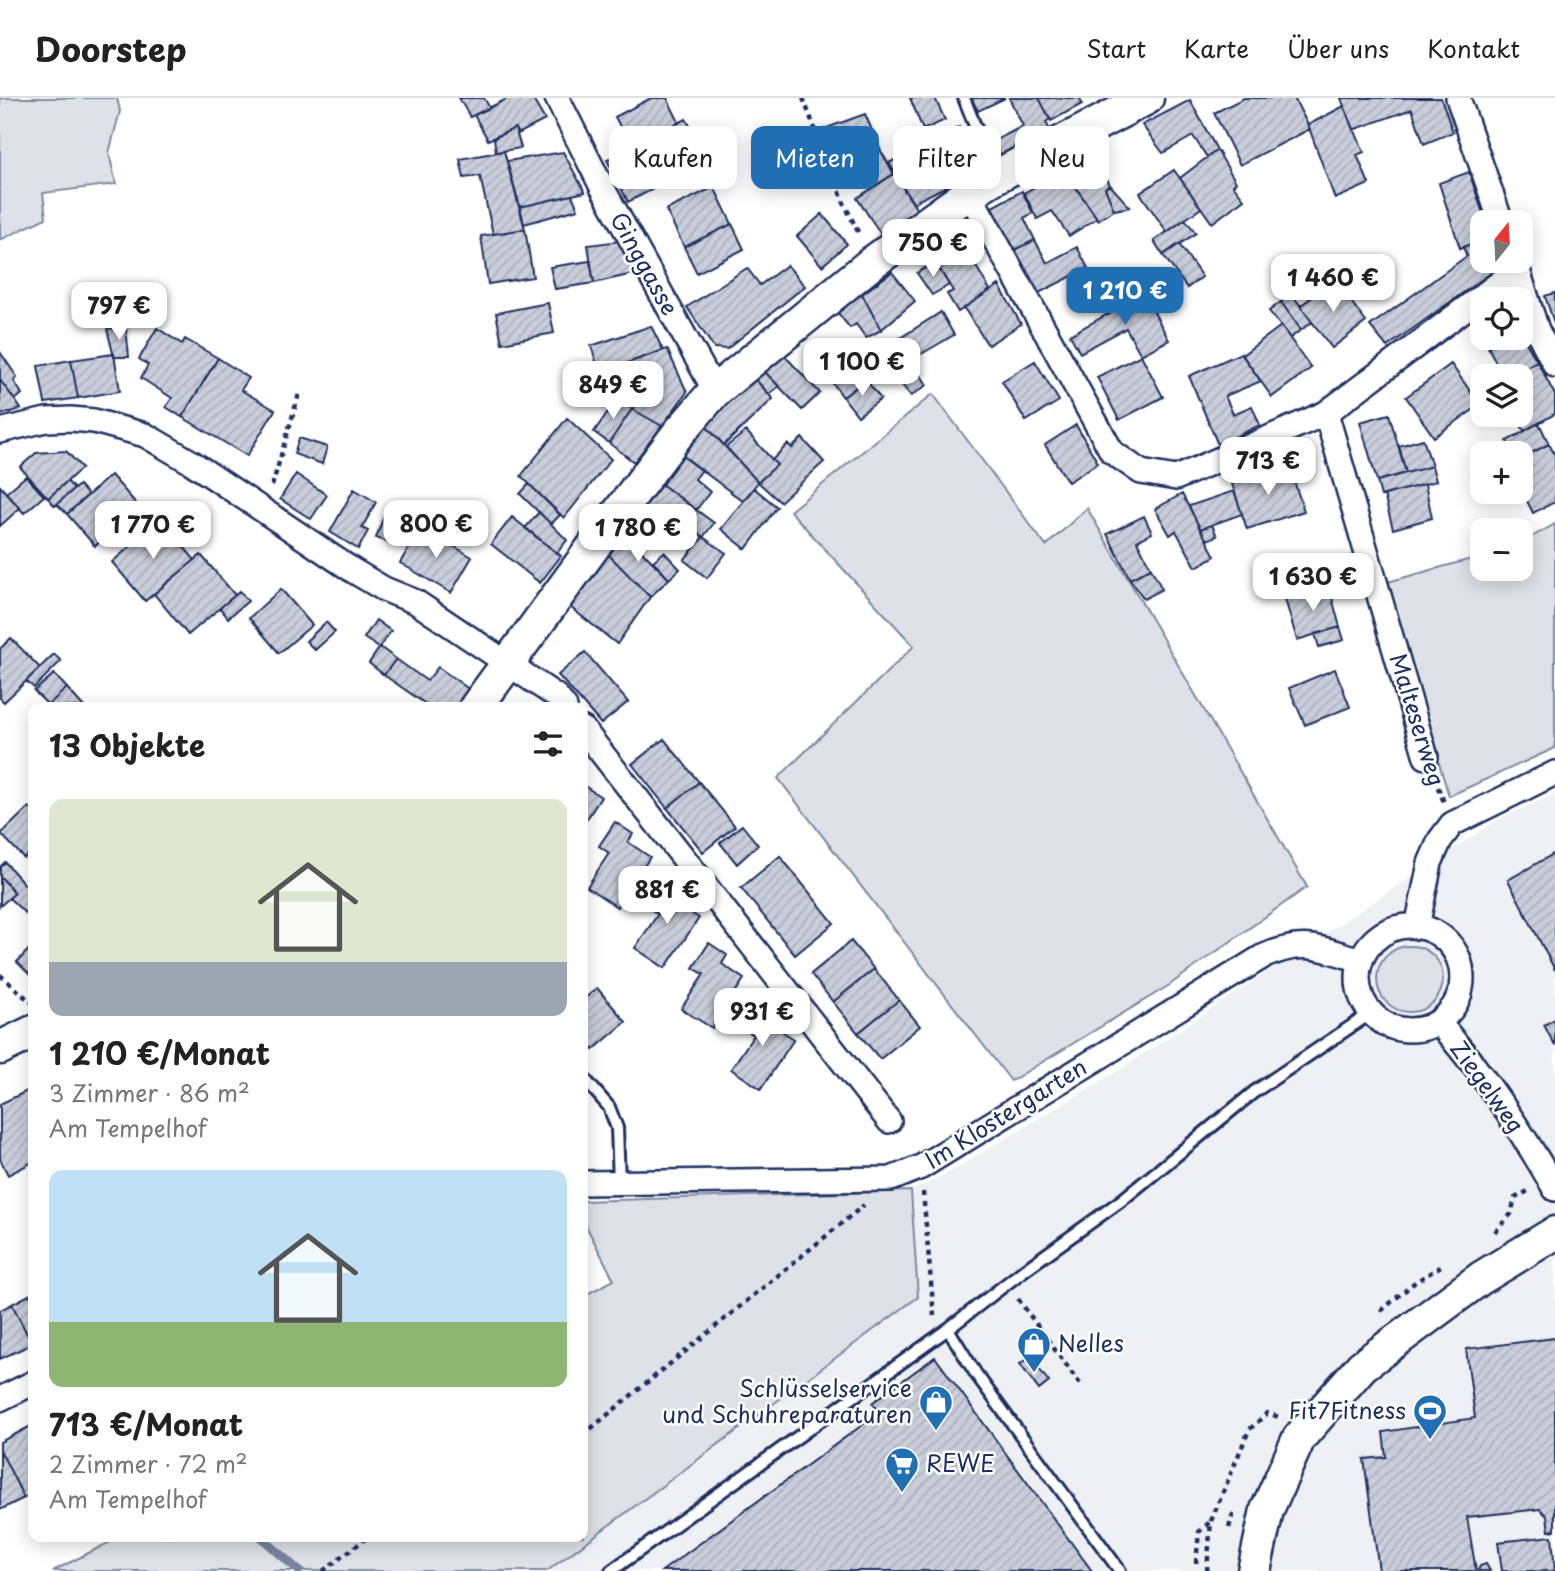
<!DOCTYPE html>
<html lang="de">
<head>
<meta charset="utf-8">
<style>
  body { margin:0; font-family:"Playpen Sans",sans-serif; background:#f6f6f6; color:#222; height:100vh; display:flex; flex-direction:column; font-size:26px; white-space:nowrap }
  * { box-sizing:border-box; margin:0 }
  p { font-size:23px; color:#767676 }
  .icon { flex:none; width:38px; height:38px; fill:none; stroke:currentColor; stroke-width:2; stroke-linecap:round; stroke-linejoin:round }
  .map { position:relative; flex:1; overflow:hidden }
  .drawer { position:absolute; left:28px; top:604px; width:560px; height:840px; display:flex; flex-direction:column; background:#fff; border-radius:14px; box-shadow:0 4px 18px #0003 }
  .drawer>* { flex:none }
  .guide { position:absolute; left:609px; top:28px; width:665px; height:63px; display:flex; gap:14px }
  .needle { width:46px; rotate:18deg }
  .controls { position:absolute; left:1470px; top:112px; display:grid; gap:14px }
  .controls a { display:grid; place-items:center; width:63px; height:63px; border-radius:14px; background:#fff; box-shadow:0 4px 18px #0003; font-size:35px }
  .price { position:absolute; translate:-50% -60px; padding:0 16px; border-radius:14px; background:#fff; color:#222; font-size:23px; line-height:46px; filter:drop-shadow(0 2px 4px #0008) }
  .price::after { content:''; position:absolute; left:50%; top:42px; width:21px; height:16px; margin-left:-10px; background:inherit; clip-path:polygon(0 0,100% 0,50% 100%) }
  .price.on { background:#1f6fb2; color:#fff }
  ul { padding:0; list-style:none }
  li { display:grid; align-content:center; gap:14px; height:371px; padding:0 21px }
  li span { display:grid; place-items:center; height:217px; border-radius:14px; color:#555 }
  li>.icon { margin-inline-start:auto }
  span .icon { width:126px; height:126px; fill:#fffc; stroke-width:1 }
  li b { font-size:30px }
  h2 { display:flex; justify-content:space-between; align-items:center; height:84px; padding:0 21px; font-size:30px }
  .chip { padding:0 24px; border-radius:14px; background:#fff; box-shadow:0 4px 18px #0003; font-size:24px; line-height:63px }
  .chip.on { background:#1f6fb2; color:#fff }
  header { display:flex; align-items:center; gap:42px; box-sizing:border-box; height:98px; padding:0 35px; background:#fff; border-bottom:2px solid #e0e0e0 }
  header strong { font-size:33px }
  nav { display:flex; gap:38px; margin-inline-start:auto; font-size:24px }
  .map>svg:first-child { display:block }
</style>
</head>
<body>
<header>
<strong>Doorstep</strong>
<nav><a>Start</a><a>Karte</a><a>Über uns</a><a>Kontakt</a></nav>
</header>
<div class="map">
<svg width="1555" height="1473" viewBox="0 0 1555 1473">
  <defs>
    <pattern id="building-hatch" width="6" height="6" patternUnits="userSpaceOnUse" patternTransform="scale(1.75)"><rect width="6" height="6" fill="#caceda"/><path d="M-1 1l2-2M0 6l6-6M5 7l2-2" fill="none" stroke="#adb1be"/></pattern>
  </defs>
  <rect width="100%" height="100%" fill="#fff"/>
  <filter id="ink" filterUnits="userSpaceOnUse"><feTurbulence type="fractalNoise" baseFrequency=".0143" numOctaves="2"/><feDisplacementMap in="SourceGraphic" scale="14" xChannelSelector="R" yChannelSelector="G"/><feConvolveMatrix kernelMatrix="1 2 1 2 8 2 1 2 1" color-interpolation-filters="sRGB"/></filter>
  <g filter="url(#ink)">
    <path fill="#eff0f4" d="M1555,696V1473H547L918,1199L911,1093L948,1075L1116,974L1499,721Z"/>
    <path fill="#dee1e7" stroke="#7c88a2" stroke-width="2" d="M0,0H117L120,13L109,55L116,86L43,95L46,120L0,142Z
      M933,296L1046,448L1087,410L1307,789L1168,888L1011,983L778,680L914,548L790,413Z
      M1555,426V650L1449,698L1384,485L1482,458V471H1521V445Z
      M1377 881a33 33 0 1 1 66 0a33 33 0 1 1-66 0Z
      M911,1093L918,1199L547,1473H53L120,1439L583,1438V1198L614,1182L583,1122V1103Z"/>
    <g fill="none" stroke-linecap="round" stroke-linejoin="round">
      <path stroke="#77839f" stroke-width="9" d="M260,1438L299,1473"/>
    </g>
    <path fill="url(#building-hatch)" stroke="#1b2f5e" stroke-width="2" d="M459,0H484L490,10L470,19Z
      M509,0H532L545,22L518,36L515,30L488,42L474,17Z
      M651,0H667L679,24L631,49L615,19Z
      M910,0H935L945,22L923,32Z
      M971,0H1005L978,13Z
      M1009,0H1039L1050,21L1046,24L1051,35L1002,60L994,43L1023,28Z
      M1039,0H1080L1082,6L1051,23Z
      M1244,0H1294L1310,31L1240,67L1214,15Z
      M1341,0H1441L1453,34L1424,46L1412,11L1353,32Z
      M1190,2L1217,52L1207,59L1193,38L1163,55L1142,27Z
      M1344,8L1364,54L1357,57L1369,86L1335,101L1308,27Z
      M865,16L881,53L894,76L874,88L851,46L847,47L846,45L826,51L818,33Z
      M686,21L714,69L691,81L675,52L649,66L661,87L628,104L607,62Z
      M959,29L983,69L945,89L925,46Z
      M515,30L521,50L496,54L494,40Z
      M925,46L945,89L913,105L889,65Z
      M1217,52L1236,84L1233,87L1244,101L1212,125L1180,80Z
      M504,53L525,131L493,136L480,78L464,80L460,61Z
      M1094,53L1110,87L1105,90L1114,112L1098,122L1064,72Z
      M563,54L585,94L520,109L507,63Z
      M1064,72L1097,120L1069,138L1052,113L1037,121L1024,95Z
      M1174,72L1201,110L1167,134L1140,95Z
      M1469,74L1486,124H1482V142L1460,150L1439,85Z
      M894,76L917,112L880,135L857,100Z
      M1110,87L1130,109L1114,112L1105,90Z
      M714,89L732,126L684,149L666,112Z
      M1022,93L1033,115L1024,120L1035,142L1014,152L992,109Z
      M572,97L578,111L524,126L520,109Z
      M822,116L847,146L822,168L797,138Z
      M1185,121L1196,135L1163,157L1154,143Z
      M732,126L744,151L697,175L684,149Z
      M525,131L533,179L488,186L481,138Z
      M1035,142L1047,165L1077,149L1088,170L1037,196L1014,152Z
      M1482,142V163H1500L1502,167L1387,249L1370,228L1467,158L1463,149Z
      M620,143L637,175L594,185L588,147Z
      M1179,146L1202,179L1187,190L1163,157Z
      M967,153L990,192L958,214L947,196L953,193L939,170Z
      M590,163L594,185L555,191L550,169Z
      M935,164L949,187L932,197L917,175Z
      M787,167L805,188L727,251L714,250L687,209L747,170L760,187Z
      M892,174L915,203L881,232L862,196Z
      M1134,178L1144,196L1108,217L1098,198Z
      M1335,182L1366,224L1332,250L1300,208Z
      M999,187L1021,226L988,247L964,210Z
      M1163,187L1173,206L1154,214L1144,196Z
      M1555,195V228L1545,198Z
      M862,196L881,232L866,240L856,226L850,230L837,214Z
      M1144,196L1169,242L1141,257L1126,230L1080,255L1070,237Z
      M1292,196L1312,224L1301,232L1281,204Z
      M1281,204L1301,232L1290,240L1269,213Z
      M548,205L554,235L502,245L496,215Z
      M941,214L954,237L911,262L897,242Z
      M651,228L663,252L600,275L591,248Z
      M1281,228L1311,270L1272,299L1242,257Z
      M126,229L129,259H114L107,231Z
      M157,230L182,246L185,241L218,260L182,319L166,309L172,300L141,280L148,267L139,261Z
      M1504,240L1524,241L1537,263L1510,278H1503L1488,249Z
      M667,251L687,294L662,328L632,311L641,296L625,266Z
      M0,254L17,279L14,283L22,296L15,302L0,282Z
      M1241,255L1261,283L1225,298L1233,316L1252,308L1260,327L1218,347L1189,278Z
      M114,256L120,293L78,300L71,262Z
      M783,256L820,295L802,312L763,272Z
      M1141,257L1163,299L1119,322L1097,279Z
      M849,259L866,282L843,299L826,276Z
      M218,260L249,280L241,292L275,312L247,358L182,319Z
      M71,262L78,300L45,305L38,268Z
      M911,262L927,287L911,298L894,277Z
      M1035,263L1059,303L1026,323L1002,283Z
      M1537,263L1555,297V316L1524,333L1516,317H1521V278H1510Z
      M1451,266L1480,307L1434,339L1406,299Z
      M763,272L779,288L769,296L754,280Z
      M754,280L773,301L724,347L704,326Z
      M0,282L15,302L21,311L0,317Z
      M866,282L881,301L858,318L843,299Z
      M617,301L632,311L609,345L594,334Z
      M632,311L662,328L634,364L609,345Z
      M1389,316L1406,375L1377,383L1360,324Z
      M567,320L611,361L564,420L521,378Z
      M1539,325L1549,346L1521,360V355H1513L1507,343Z
      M704,326L758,384L743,403L680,356Z
      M1076,327L1098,365L1068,384L1045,347Z
      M746,333L777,367L758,384L726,349Z
      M299,340L327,349L322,366L294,356Z
      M802,340L824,364L780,404L758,384L777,367L772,362L788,346L792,350Z
      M1423,341L1432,368L1406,375L1399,348Z
      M1549,346L1555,357V404L1533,415L1521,391V360Z
      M66,353L82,370L48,400L20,369L36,355Z
      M682,357L702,372L695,381L710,394L696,412L660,385Z
      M1289,368L1304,413L1247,431L1232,386Z
      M1432,368L1436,383L1381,398L1377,383Z
      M296,376L327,397L311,421L280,401Z
      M111,377L139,409L95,448L67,416Z
      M26,378L44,398L24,415L6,395Z
      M67,383L74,391L55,408L48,400Z
      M660,385L714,425L703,439L690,428L687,431L671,417L658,430L638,413Z
      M529,386L560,417L551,426L520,396Z
      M1425,386L1432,420L1393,431L1384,397Z
      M79,387L88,397L67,416L57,406Z
      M0,388L20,410L0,428Z
      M754,390L777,409L746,451L721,431Z
      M354,391L376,404L362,430L368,433L358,451L330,434Z
      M1234,393L1242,416L1200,431L1189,408Z
      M1182,396L1215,458L1196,469L1176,433L1170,437L1155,411Z
      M154,409L164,421L144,437L134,426Z
      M385,414L409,423L401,448L376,440Z
      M539,414L567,442L557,455L525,430Z
      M643,417L658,430L662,426L667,431L655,443L636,423Z
      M1144,418L1152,435L1137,443L1151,470L1130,481L1107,436Z
      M512,419L561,458L540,485L491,446Z
      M161,422L195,462L145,503L112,464Z
      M1212,427L1217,438L1207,442L1200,431Z
      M421,429L472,459L451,495L400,465Z
      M628,431L641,444L638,449L669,481L650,499L608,456Z
      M703,439L726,455L707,480L684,462Z
      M664,454L680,471L669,481L653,463Z
      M608,456L650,499L617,546L570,509Z
      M201,457L235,497L188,537L154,496Z
      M1151,470L1162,491L1144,501L1130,481Z
      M1329,489L1340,529L1297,542L1285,501Z
      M281,491L312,527L279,555L249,520Z
      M240,493L248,503L228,520L220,510Z
      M376,522L391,533L379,550L364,540Z
      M326,524L335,534L315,552L306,543Z
      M1340,529L1344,542L1319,549L1315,536Z
      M11,540L40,570L4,604L0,600V551Z
      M380,549L396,561L384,577L369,565Z
      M585,554L628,604L601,626L558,577Z
      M54,556L61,563L34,590L26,583Z
      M396,561L427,583L438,569L470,592L458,609H430L384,577Z
      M1335,571L1350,609L1305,627L1289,590Z
      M54,576L67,590L48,607L34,593Z
      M67,590L84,609H46L48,607Z
      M33,620V635L26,627Z
      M664,641L699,684L667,710L632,666Z
      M699,684L735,728L703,754L667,710Z
      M583,687L601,699L583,727Z
      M29,709L33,713V752L24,760L1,736Z
      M615,724L633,736L628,744L650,759L617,809L587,789L609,755L599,748Z
      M742,727L758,747L737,766L720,745Z
      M1555,755V872L1508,782Z
      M780,758L834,825L795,857L741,790Z
      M5,764L33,796V808L26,816L9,800L15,795L0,778V769Z
      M0,778L15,795L0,808Z
      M663,785L686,799L680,808L699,820L665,870L635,850L658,816L647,809Z
      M851,843L874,871L833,904L811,876Z
      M709,845L727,857L722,866L744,881L712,930L681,911L704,876L693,870Z
      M33,847V880L17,864Z
      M874,871L899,902L858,935L833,904Z
      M597,890L626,924L593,952L583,940V902Z
      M899,902L920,928L880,961L858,935Z
      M760,906L777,917L771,926L794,941L761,991L731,971L754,937L743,930Z
      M1555,921V948L1544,927Z
      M33,990V1064L8,1077L0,1061V1006Z
      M33,1195V1245L32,1246L12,1206Z
      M12,1206L32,1246L0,1261V1212Z
      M1555,1240V1432L1549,1433L1547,1418L1540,1411L1467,1419L1476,1473H1379L1364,1361L1386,1359L1383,1334L1475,1320L1466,1251Z
      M935,1259L1092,1473H662L880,1314L872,1305Z
      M1030,1259L1049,1284L1039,1292L1020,1266Z
      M33,1327V1395L24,1400L0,1352V1344Z
      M0,1352L24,1400L0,1412Z
      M1552,1438L1555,1473H1502L1498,1444Z
      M1486,1466L1490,1473H1478L1480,1468Z"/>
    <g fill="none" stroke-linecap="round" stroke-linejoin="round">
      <g stroke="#1b2f5e" stroke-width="16">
        <path id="lane" d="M964,0L994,76
          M583,979L609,1009L617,1030L619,1084
          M948,1231L976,1276L1120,1473
          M611,1473L948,1231L1023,1173L1122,1102L1254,994L1371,915"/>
      </g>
      <g stroke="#1b2f5e" stroke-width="28">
        <path id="street" d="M557,0L602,89L715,293
          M1458,0L1501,124
          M969,95L1112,354L1141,374L1176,380L1326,315L1518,171
          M1515,163L1537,232L1555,267
          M1326,315L1426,659
          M0,333L46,322L71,321L94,323L145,337L191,364L352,472L384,491L416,504L556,598L565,609
          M583,631L889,1023
          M1358 880a52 52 0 1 1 104 0a52 52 0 1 1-104 0Z
          M1417,829L1430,765L1440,742L1452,726L1555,675
          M1438,924C1483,975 1521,1032 1555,1091
          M583,1085L891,1081L921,1069L1262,859C1305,840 1318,850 1361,862
          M0,1301L33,1285"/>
      </g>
      <g stroke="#1b2f5e" stroke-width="37">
        <path id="secondary" d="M476,609L610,426L677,337L715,293L873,164L969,95L995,79L1147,0
          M0,950L33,934
          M1254,1473L1267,1412L1299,1340L1362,1268L1481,1180L1555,1135"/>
      </g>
      <path stroke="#1b2f5e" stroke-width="4.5" stroke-dasharray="5 5" stroke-linecap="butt" d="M803,0L844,105L860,138
        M272,388L299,296
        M1434,680L1444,704
        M0,877L31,904
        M923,1094L934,1218
        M1495,1134L1511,1116L1515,1100L1528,1093
        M1018,1201L1080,1286
        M1381,1213L1414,1185L1444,1166
        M583,1337L864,1107
        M1229,1430L1234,1412
        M1196,1465L1199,1434L1211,1423
        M323,1473L369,1438
        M1207,1473L1211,1423L1249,1332L1267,1315L1279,1319"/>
      <use href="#lane" stroke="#fff" stroke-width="10"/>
      <use href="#street" stroke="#fff" stroke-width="23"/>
      <use href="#secondary" stroke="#fff" stroke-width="32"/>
    </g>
  </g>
  <defs>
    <g id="shop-pin" transform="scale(1.75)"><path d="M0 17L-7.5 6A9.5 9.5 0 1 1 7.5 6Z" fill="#1f6fb2" stroke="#fff"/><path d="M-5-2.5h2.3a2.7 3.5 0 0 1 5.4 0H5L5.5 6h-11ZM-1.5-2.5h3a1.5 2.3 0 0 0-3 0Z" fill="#fff"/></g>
    <g id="stadium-pin" transform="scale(1.75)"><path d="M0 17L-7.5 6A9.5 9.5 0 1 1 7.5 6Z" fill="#1f6fb2" stroke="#fff"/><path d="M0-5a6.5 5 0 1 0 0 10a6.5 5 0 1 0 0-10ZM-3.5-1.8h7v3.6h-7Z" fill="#fff"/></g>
    <g id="supermarket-pin" transform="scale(1.75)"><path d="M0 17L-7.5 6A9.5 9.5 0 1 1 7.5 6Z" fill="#1f6fb2" stroke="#fff"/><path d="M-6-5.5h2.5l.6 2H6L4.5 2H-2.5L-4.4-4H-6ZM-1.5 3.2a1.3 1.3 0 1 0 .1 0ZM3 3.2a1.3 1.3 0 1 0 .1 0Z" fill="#fff"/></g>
  </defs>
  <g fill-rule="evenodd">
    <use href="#shop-pin" x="1034" y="1246"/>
    <use href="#shop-pin" x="936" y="1304"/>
    <use href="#stadium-pin" x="1430" y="1313"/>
    <use href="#supermarket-pin" x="902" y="1366"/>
  </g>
  <g text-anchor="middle" stroke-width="5" stroke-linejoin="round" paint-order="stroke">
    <g font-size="23" fill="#1b2f5e" stroke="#fff">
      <text transform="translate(644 166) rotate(61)" y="8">Ginggasse</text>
      <text transform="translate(1417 622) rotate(73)" y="8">Malteserweg</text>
      <text transform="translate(1487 989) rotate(54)" y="8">Ziegelweg</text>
      <text transform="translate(1006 1016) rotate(-32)" y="8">Im Klostergarten</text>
    </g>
    <g font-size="23" fill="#1b2f5e" stroke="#fff" text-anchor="start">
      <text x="1058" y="1254">Nelles</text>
      <text x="912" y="1299" text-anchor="end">Schlüsselservice<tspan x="912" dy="26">und Schuhreparaturen</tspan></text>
      <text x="1406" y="1321" text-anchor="end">Fit7Fitness</text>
      <text x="926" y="1374">REWE</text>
    </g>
  </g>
</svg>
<div class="controls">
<a><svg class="needle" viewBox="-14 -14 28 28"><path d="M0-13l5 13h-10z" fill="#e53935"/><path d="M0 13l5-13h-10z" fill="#767676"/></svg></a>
<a><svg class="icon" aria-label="locate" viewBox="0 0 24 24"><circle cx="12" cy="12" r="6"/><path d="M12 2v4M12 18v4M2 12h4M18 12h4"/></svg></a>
<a><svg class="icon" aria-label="layers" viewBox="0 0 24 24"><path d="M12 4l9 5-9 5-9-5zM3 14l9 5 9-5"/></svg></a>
<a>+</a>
<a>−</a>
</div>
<b class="price" style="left:933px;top:181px">750 €</b>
<b class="price" style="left:1333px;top:216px">1 460 €</b>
<b class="price on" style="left:1125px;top:229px">1 210 €</b>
<b class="price" style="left:119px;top:244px">797 €</b>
<b class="price" style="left:862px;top:300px">1 100 €</b>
<b class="price" style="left:613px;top:323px">849 €</b>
<b class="price" style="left:1268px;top:399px">713 €</b>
<b class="price" style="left:436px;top:462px">800 €</b>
<b class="price" style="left:153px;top:463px">1 770 €</b>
<b class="price" style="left:638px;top:466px">1 780 €</b>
<b class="price" style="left:1313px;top:515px">1 630 €</b>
<b class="price" style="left:667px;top:828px">881 €</b>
<b class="price" style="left:762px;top:950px">931 €</b>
<div class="guide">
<a class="chip">Kaufen</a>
<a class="chip on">Mieten</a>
<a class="chip">Filter</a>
<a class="chip">Neu</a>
</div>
<section class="drawer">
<h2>13 Objekte<svg class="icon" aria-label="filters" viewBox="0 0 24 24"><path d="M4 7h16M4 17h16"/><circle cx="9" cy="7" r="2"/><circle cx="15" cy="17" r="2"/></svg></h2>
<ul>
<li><span style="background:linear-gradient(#dfe7d0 75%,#9aa5b1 0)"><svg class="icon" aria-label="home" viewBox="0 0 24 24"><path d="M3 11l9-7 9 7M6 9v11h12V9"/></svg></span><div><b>1 210 €/Monat</b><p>3 Zimmer · 86 m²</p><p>Am Tempelhof</p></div></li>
<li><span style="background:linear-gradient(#bfe0f5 70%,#8fb573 0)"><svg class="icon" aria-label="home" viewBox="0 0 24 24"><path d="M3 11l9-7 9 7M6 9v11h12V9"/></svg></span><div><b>713 €/Monat</b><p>2 Zimmer · 72 m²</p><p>Am Tempelhof</p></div></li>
</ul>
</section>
</div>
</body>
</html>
